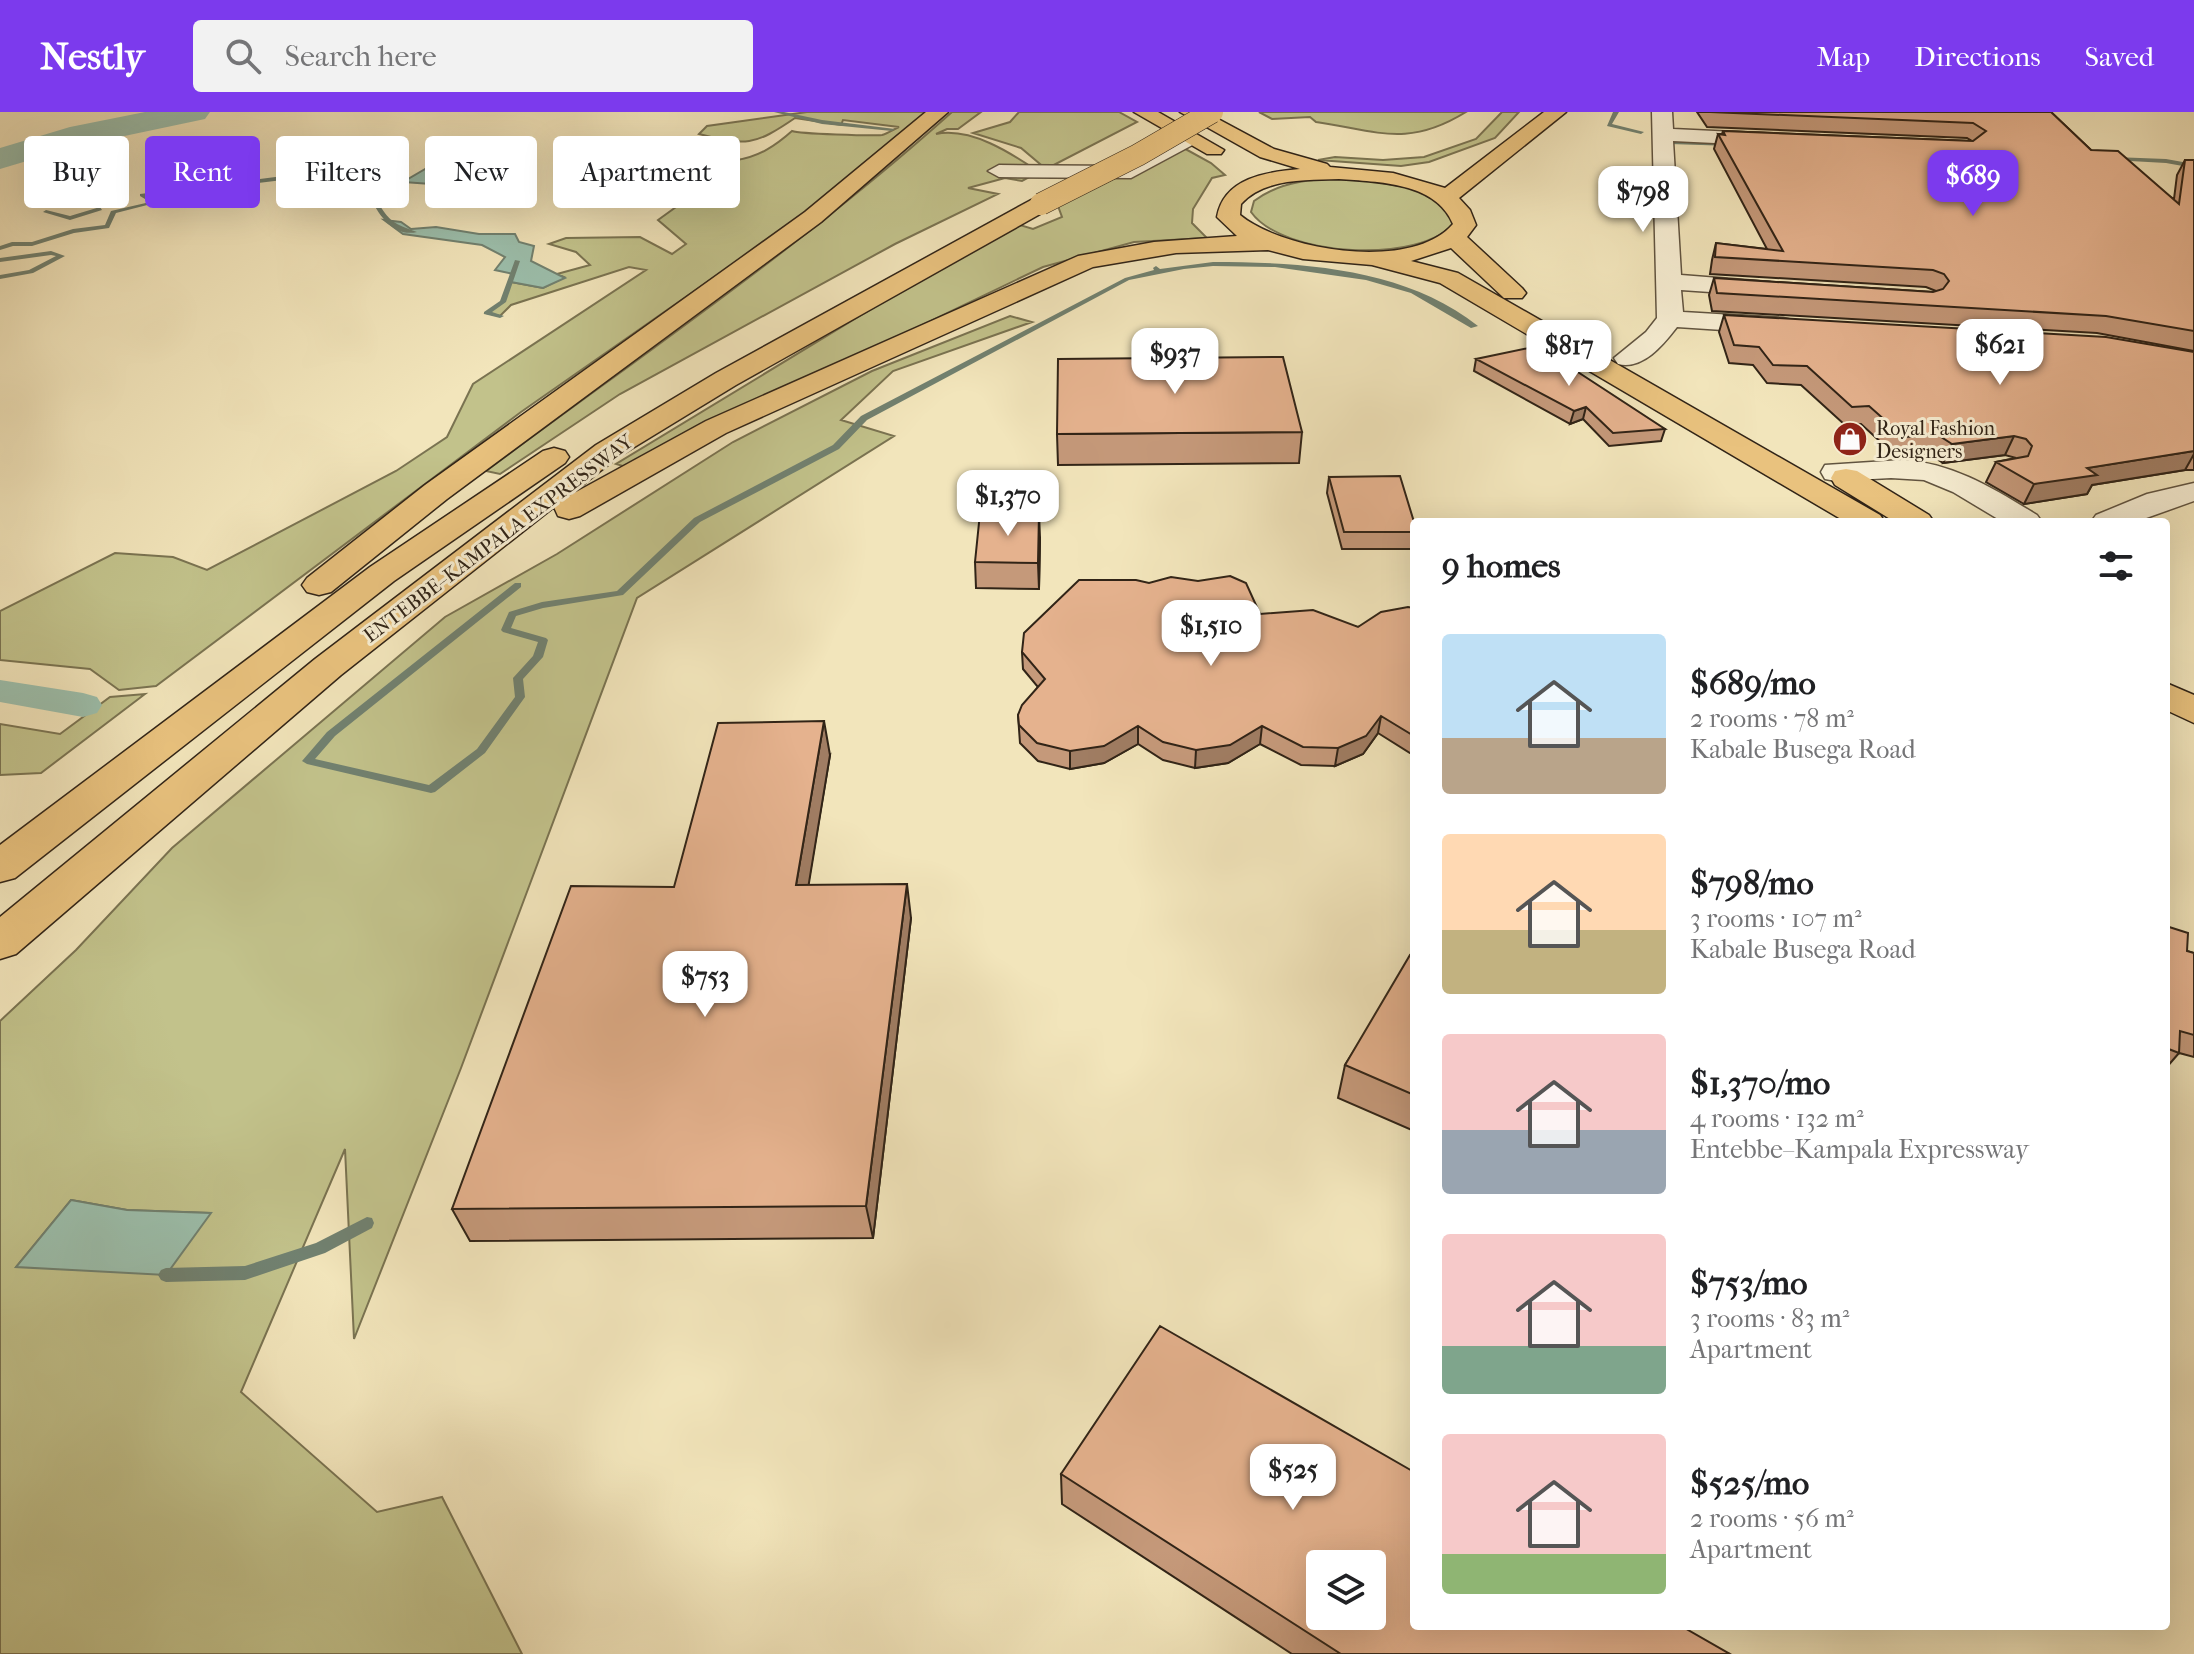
<!DOCTYPE html>
<html lang="en">
<head>
<meta charset="utf-8">
<style>
  body { margin:0; font-family:"IM FELL French Canon",serif; background:#f2f2f2; color:#202124; height:100vh; display:flex; flex-direction:column; font-size:30px; white-space:nowrap }
  * { box-sizing:border-box; margin:0 }
  p { font-size:26px; color:#757577 }
  .icon { flex:none; width:44px; height:44px; fill:none; stroke:currentColor; stroke-width:2; stroke-linecap:round; stroke-linejoin:round }
  .map { position:relative; flex:1; overflow:hidden }
  .drawer { position:absolute; left:1410px; top:406px; width:760px; height:1112px; display:flex; flex-direction:column; background:#fff; border-radius:8px; box-shadow:0 8px 32px #0002 }
  .drawer>* { flex:none }
  .guide { position:absolute; left:24px; top:24px; width:760px; height:72px; display:flex; gap:16px }
  .tools { position:absolute; left:1306px; top:1438px; display:grid; gap:16px }
  .tools a { display:grid; place-items:center; width:80px; height:80px; border-radius:8px; background:#fff; box-shadow:0 8px 32px #0002; font-size:40px }
  .price { position:absolute; translate:-50% -68px; padding:0 18px; border-radius:16px; background:#fff; color:#222; font-size:26px; line-height:52px; filter:drop-shadow(0 2px 4px #0008) }
  .price::after { content:''; position:absolute; left:50%; top:48px; width:24px; height:18px; margin-left:-12px; background:inherit; clip-path:polygon(0 0,100% 0,50% 100%) }
  .price.current { background:#7c3aed; color:#fff }
  ul { padding:0; list-style:none }
  li { display:flex; align-items:center; gap:24px; height:200px; padding:0 32px }
  li span { display:grid; place-items:center; flex:none; width:224px; height:160px; border-radius:8px; color:#555 }
  li>.icon { margin-inline-start:auto }
  span .icon { width:96px; height:96px; fill:#fffc; stroke-width:1 }
  li b { font-size:34px }
  h2 { display:flex; justify-content:space-between; align-items:center; height:96px; padding:0 32px; font-size:34px }
  .chip { padding:0 28px; border-radius:8px; background:#fff; box-shadow:0 8px 32px #0002; font-size:28px; line-height:72px }
  .chip.current { background:#7c3aed; color:#fff }
  header { display:flex; align-items:center; gap:48px; box-sizing:border-box; height:112px; padding:0 40px; background:#7c3aed; color:#fff }
  header strong { font-size:38px }
  nav { display:flex; gap:44px; margin-inline-start:auto; font-size:28px }
  .search { width:560px; height:72px; background:#f2f2f2; display:flex; align-items:center; gap:20px; box-sizing:border-box; padding:0 28px; border-radius:8px; color:#757577; font-size:30px }
  .map>svg:first-child { display:block }
</style>
</head>
<body>
<header>
<strong>Nestly</strong>
<div class="search"><svg class="icon" aria-label="search" viewBox="0 0 24 24"><circle cx="10" cy="10" r="6"/><path d="M15 15l6 6"/></svg>Search here</div>
<nav><a>Map</a><a>Directions</a><a>Saved</a></nav>
</header>
<div class="map">
<svg width="2194" height="1542" viewBox="0 0 2194 1542">
  <rect width="100%" height="100%" fill="#f2e5bb"/>
  <filter id="stains"><feTurbulence type="fractalNoise" baseFrequency=".0025" numOctaves="4"/><feColorMatrix values="0 0 0 0 .2 0 0 0 0 .09 0 0 0 0 .02 0 0 0 .5 -.17"/></filter>
  <radialGradient id="worn" r=".72"><stop offset=".6" stop-color="#630" stop-opacity="0"/><stop offset="1" stop-color="#630" stop-opacity=".3"/></radialGradient>
  <path fill="#c2c28b" stroke="#7a7351" stroke-width="2" fill-rule="evenodd" d="M807,0H927L819,92L521,300L156,574L119,578L90,557L0,548V499L115,441L173,445L207,458L396,359L447,325L473,272L646,158L629,155L511,193L500,204L486,201L503,190L511,170L543,176L564,165L557,162L590,153L576,140L549,132L566,126L640,125L672,142L686,132L658,108L687,87L663,74C688,43 702,54 737,48C760,44 775,34 792,19C800,22 872,24 882,23C887,22 894,17 899,15L843,8L841,13L795,6C754,34 746,34 699,22L707,14Z
    M952,0H981L958,17H947L936,22C971,15 1011,41 1039,60L1022,69L1005,66L968,76L998,82L895,132L620,282L500,362L486,359C643,242 806,131 952,0Z
    M1019,0H1119L1137,10L1046,57L1021,36L973,21L1010,10Z
    M1259,0H1466C1408,36 1377,19 1316,10L1310,5L1272,7Z
    M1502,0H1519L1495,26L1429,50L1401,54L1318,48L1335,45L1383,48L1424,45L1476,27Z
    M1180,34L1211,51L1225,63L1212,66L1193,97L1192,111L1207,126L1134,130L1043,155L626,355L616,352L950,149L1020,113L1033,117L1062,105L1058,94Z
    M1354,66L1417,77L1440,87L1455,110C1421,153 1283,145 1251,100L1254,89C1283,67 1318,67 1354,66Z
    M1010,204L1032,210L893,259L841,308L894,324L637,486L461,956L354,1227L345,1037L241,1280L377,1400L442,1385L522,1542H0V909L76,838L172,736L445,505L557,442L733,330L872,259ZM71,1088L127,1098L210,1101L17,1154Z
    M145,582L41,661L0,663V612L60,622L110,585Z"/>
  <path fill="#9cbfac" stroke="#718170" stroke-width="2" d="M444,46L475,47L431,72L403,70Z
    M490,48L517,50L470,75L442,73Z
    M318,63L333,71L351,73L354,79L371,78L387,85L374,88L288,65Z
    M384,108L401,110L411,117L436,115L479,122H515L519,130L534,134L531,149L565,166L543,176L511,170L513,162L495,158L505,145L482,133L403,122Z
    M71,1088L127,1098L211,1101L166,1163L16,1155Z"/>
  <g fill="none" stroke-linecap="round" stroke-linejoin="round">
    <path fill="#718170" fill-rule="evenodd" d="M774,0H784L822,8L895,17L892,19L822,12Z
      M1613,0H1619L1612,12L1644,20L1641,22L1607,14Z
      M1668,29L1732,30L1735,32L1732,34L1670,32Z
      M2114,45L2166,47L2194,52V56L2166,51L2112,48Z
      M291,63L376,87C390,111 393,111 417,120C396,125 381,107 372,89L291,67L149,84L159,90L116,101L109,116L74,121L32,134H13L0,138V134L12,130H32L73,117L105,113L111,99L150,90L140,84V82Z
      M100,95L102,98L70,108L43,100L46,98L70,104Z
      M51,139L65,144L33,161L0,167V163L29,158L56,144L51,143L0,150V146Z
      M515,148L520,149L506,190L492,200L504,204L500,206L484,202V200L500,189Z
      M1213,150C1302,150 1405,156 1478,214L1471,216L1411,181L1366,168L1275,155L1213,154L1184,157L1129,168L867,308L839,337L700,410L623,483L543,496L516,504L511,516L546,526L548,528L543,545L523,567L525,585L485,641L435,680L431,681L307,652L302,649L327,620L515,471H521V475L335,624L315,647L429,673L477,637L515,585L513,566L533,544L538,530L503,520L501,518L509,500L542,490L617,479L694,406L833,333L861,304L1125,166L1154,158L1153,156L1156,154L1160,157Z
      M367,1105L372,1106L374,1111L372,1116L325,1141L245,1168L166,1170L161,1168L158,1163L161,1158L166,1156L245,1154L316,1131Z"/>
    <path fill="#9cbfac" fill-rule="evenodd" d="M0,568L83,581L97,585L102,593L97,601L83,605L0,590Z"/>
    <path fill="#9cbfac" fill-rule="evenodd" d="M145,0H210L205,7L77,34L0,57V36L70,15Z"/>
    <g stroke="#615440" stroke-width="3">
      <path id="minor" d="M1652,0H1672L1673,17L1777,22L1787,28L1777,34L1673,29L1681,163L1769,170L1778,172L1781,177L1778,182L1769,184L1681,178L1683,200L1783,206L1792,208L1796,214L1792,220L1783,222L1677,215C1663,233 1643,258 1618,252L1614,246L1646,220L1657,206Z
        M1191,20L1201,26L1198,30L1131,66L999,65L988,59L999,53L1127,54Z
        M1902,348C1954,351 1994,377 2037,403L2042,410H2003L1953,380L1924,368L1891,366L1836,369L1825,367L1821,360L1825,353Z
        M2194,371V389L2135,410H2091L2096,403L2147,382Z"/>
    </g>
    <g stroke="#312417" stroke-width="3">
      <path id="highway" d="M926,0H948L821,110L447,387L331,480L319,483L307,480L302,473L307,466L425,373L805,100Z
        M1134,0H1158L1224,38L1221,42H1207Z
        M1180,0H1205L1274,37L1327,52L1330,55L1393,61L1445,76L1544,0H1566L1459,86L1470,98L1476,113L1467,125L1522,176L1526,181L1522,186H1504L1451,136L1411,149L1458,161L1880,403L1885,410H1846L1440,171L1372,153L1303,147L1268,138L1176,141L1093,155L726,321L580,404L569,407L558,404L554,395L341,563L16,842L0,847V805L315,547L596,333L716,261L1033,87L1041,85L1052,92L1049,97L736,273L618,345L567,385L706,309L1078,144L1154,130L1237,124L1217,105C1224,66 1266,60 1300,57L1260,45ZM1339,67C1378,70 1436,70 1453,112C1412,160 1284,139 1240,103L1241,92C1264,66 1308,68 1339,67Z
        M554,336L565,339L569,345L565,351L394,469L15,766L0,770V733L370,455L543,339Z
        M1846,357L1857,359L1929,403L1934,410H1895L1835,373L1831,366L1835,359Z
        M2166,571L2194,583V611L2166,598Z"/>
    </g>
    <use href="#minor" fill="#f7eed3" fill-rule="evenodd"/>
    <use href="#highway" fill="#e9c27e" fill-rule="evenodd"/>
    <g stroke="#312417" stroke-width="23" stroke-linecap="butt">
      <path id="highway-bridge" d="M1041,92L1138,43L1212,0"/>
    </g>
    <use href="#highway-bridge" stroke="#e9c27e" stroke-width="22"/>
  </g>
  <path fill="#c5997a" stroke="#312417" stroke-width="2" d="M1697,0H2051L2091,38L2174,87L2177,63L2185,48H2194V239L2097,221L1712,199L1709,183L1714,166L1933,180L1936,179L1926,175L1710,162L1712,148L1716,131L1767,137L1714,37L1718,22H1722L1723,19L1972,29L1967,26L1707,15Z
    M1724,203L2194,240V358H2185L2092,373L2087,382L2024,392L1986,370L1996,350L2016,346L2005,343L1943,351L1929,342L1896,344L1861,312L1845,313L1801,273L1767,271L1753,253L1729,251L1719,220Z
    M1476,247L1665,317L1661,329L1609,334L1583,307L1570,312L1474,259Z
    M1302,320L1299,351L1058,353L1057,322Z
    M1329,365L1414,410V437H1342L1327,381Z
    M1040,426L1039,477L976,476L975,450Z
    M1414,496V642L1410,641L1378,621L1363,642L1335,654L1301,653L1260,632L1228,651L1195,656L1163,648L1138,632L1104,651L1070,657L1038,649L1020,631L1018,603L1038,575L1023,557L1022,540L1260,502L1358,515Z
    M830,643L808,773L911,806L873,1126L470,1129L452,1097L674,775Z
    M2166,814L2187,839L2194,841V945L2179,941L2166,956Z
    M1414,844V1019L1338,986L1345,953Z
    M1061,1362L1730,1542H1292L1062,1392Z"/>
  <path fill="#a07d63" stroke="#312417" stroke-width="2" d="M1586,295L1583,307L1570,312L1574,299Z
    M2014,324L2005,343L1943,351L1952,332Z
    M2194,339V342L2185,358L2092,373L2087,382L2024,392L2034,372L2087,356Z
    M1039,401L1040,426L1039,477L1038,451Z
    M1381,604L1378,621L1363,642L1335,654L1338,636Z
    M824,609L830,643L803,807L796,773Z
    M1138,614V632L1104,651L1070,657V639Z
    M1262,614L1260,632L1228,651L1195,656L1196,638Z
    M907,772L911,806L873,1126L866,1094Z"/>
  <path fill="#e5b28e" stroke="#312417" stroke-width="2" fill-rule="evenodd" d="M1710,0H2051L2091,38L2118,39L2179,92L2185,48H2194V219L2106,204L1717,181L1714,166L1933,180L1943,177L1949,169L1944,162L1933,158L1715,145L1716,131L1783,139L1718,22L1725,23L1723,19L1973,29L1986,19L1973,11Z
    M1724,203L2106,225L2194,240V339L2087,356L2097,363L2034,372L1996,350L2028,344L2032,334L2026,327L2014,324L1952,332L1938,323L1904,325L1869,294L1852,295L1807,254L1773,253L1759,235L1734,233Z
    M1538,234L1665,317L1613,321L1586,295L1574,299L1476,247Z
    M1283,245L1302,320L1057,322L1058,247Z
    M1400,364L1414,410V420H1344L1329,365Z
    M980,401H1039L1038,451L975,450Z
    M1230,464L1246,471L1260,502L1313,498L1358,515L1381,500L1408,495L1414,496V624L1381,604L1366,624L1338,636L1303,635L1262,614L1230,633L1196,638L1163,630L1138,614L1104,634L1070,639L1037,631L1019,613L1018,603L1022,593L1045,567L1022,540L1024,521L1079,468H1136L1149,471L1171,465L1198,469Z
    M824,609L796,773L907,772L866,1094L452,1097L571,774L674,775L718,611Z
    M2166,814L2188,821L2187,839L2194,841V923L2180,919L2179,941L2166,936Z
    M1410,843L1414,844V983L1345,953Z
    M1160,1214L1414,1360V1514H1681L1730,1542H1341L1061,1362ZM1320,1452H1372V1504H1320Z"/>
  <defs>
    <g id="shop-disc" transform="scale(1.8)"><circle r="9.5" fill="#8f2418" stroke="#f7eed3"/><path d="M-5-2.5h2.3a2.7 3.5 0 0 1 5.4 0H5L5.5 6h-11ZM-1.5-2.5h3a1.5 2.3 0 0 0-3 0Z" fill="#fff"/></g>
  </defs>
  <g fill-rule="evenodd">
    <use href="#shop-disc" x="1850" y="327"/>
  </g>
  <g text-anchor="middle" stroke-width="6" stroke-linejoin="round" paint-order="stroke">
    <g font-size="20" fill="#312417" stroke="#f7eed3" text-anchor="start">
      <text x="1876" y="323">Royal Fashion<tspan x="1876" dy="23">Designers</tspan></text>
    </g>
    <g font-size="20" fill="#312417" stroke="#f7eed3">
      <text transform="translate(498 426) rotate(-37)" y="7">ENTEBBE–KAMPALA EXPRESSWAY</text>
    </g>
  </g>
  <rect width="100%" height="100%" filter="url(#stains)"/>
  <rect width="100%" height="100%" fill="url(#worn)"/>
</svg>
<div class="tools">
<a><svg class="icon" aria-label="layers" viewBox="0 0 24 24"><path d="M12 4l9 5-9 5-9-5zM3 14l9 5 9-5"/></svg></a>
</div>
<b class="price current" style="left:1973px;top:106px">$689</b>
<b class="price" style="left:1643px;top:122px">$798</b>
<b class="price" style="left:2000px;top:275px">$621</b>
<b class="price" style="left:1569px;top:276px">$817</b>
<b class="price" style="left:1175px;top:284px">$937</b>
<b class="price" style="left:1008px;top:426px">$1,370</b>
<b class="price" style="left:1211px;top:556px">$1,510</b>
<b class="price" style="left:705px;top:907px">$753</b>
<b class="price" style="left:1293px;top:1400px">$525</b>
<div class="guide">
<a class="chip">Buy</a>
<a class="chip current">Rent</a>
<a class="chip">Filters</a>
<a class="chip">New</a>
<a class="chip">Apartment</a>
</div>
<section class="drawer">
<h2>9 homes<svg class="icon" aria-label="filters" viewBox="0 0 24 24"><path d="M4 7h16M4 17h16"/><circle cx="9" cy="7" r="2"/><circle cx="15" cy="17" r="2"/></svg></h2>
<ul>
<li><span style="background:linear-gradient(#bfe0f5 65%,#b9a48a 0)"><svg class="icon" aria-label="home" viewBox="0 0 24 24"><path d="M3 11l9-7 9 7M6 9v11h12V9"/></svg></span><div><b>$689/mo</b><p>2 rooms · 78 m²</p><p>Kabale Busega Road</p></div></li>
<li><span style="background:linear-gradient(#ffd9b3 60%,#c2b280 0)"><svg class="icon" aria-label="home" viewBox="0 0 24 24"><path d="M3 11l9-7 9 7M6 9v11h12V9"/></svg></span><div><b>$798/mo</b><p>3 rooms · 107 m²</p><p>Kabale Busega Road</p></div></li>
<li><span style="background:linear-gradient(#f6c9c9 60%,#9aa5b1 0)"><svg class="icon" aria-label="home" viewBox="0 0 24 24"><path d="M3 11l9-7 9 7M6 9v11h12V9"/></svg></span><div><b>$1,370/mo</b><p>4 rooms · 132 m²</p><p>Entebbe–Kampala Expressway</p></div></li>
<li><span style="background:linear-gradient(#f6c9c9 70%,#7fa58c 0)"><svg class="icon" aria-label="home" viewBox="0 0 24 24"><path d="M3 11l9-7 9 7M6 9v11h12V9"/></svg></span><div><b>$753/mo</b><p>3 rooms · 83 m²</p><p>Apartment</p></div></li>
<li><span style="background:linear-gradient(#f6c9c9 75%,#8fb573 0)"><svg class="icon" aria-label="home" viewBox="0 0 24 24"><path d="M3 11l9-7 9 7M6 9v11h12V9"/></svg></span><div><b>$525/mo</b><p>2 rooms · 56 m²</p><p>Apartment</p></div></li>
</ul>
</section>
</div>
</body>
</html>
